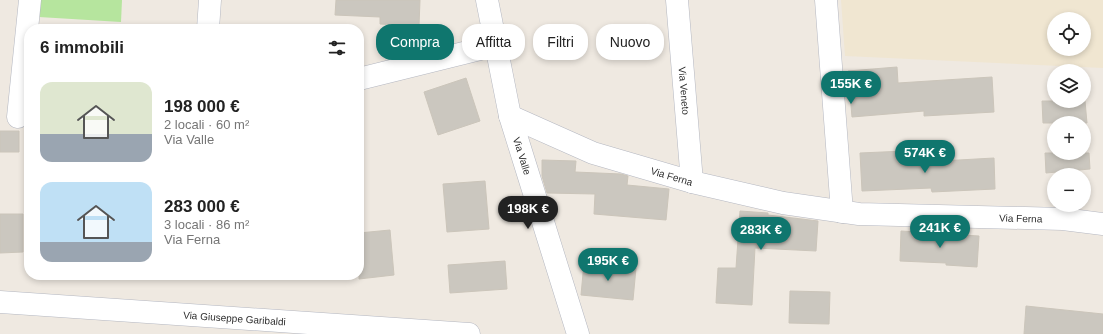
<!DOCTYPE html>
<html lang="it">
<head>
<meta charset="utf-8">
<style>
  body { margin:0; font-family:Arial,sans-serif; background:#f6f6f6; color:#222; height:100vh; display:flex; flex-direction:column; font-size:15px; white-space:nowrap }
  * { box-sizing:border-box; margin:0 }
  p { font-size:13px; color:#767676 }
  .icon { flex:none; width:22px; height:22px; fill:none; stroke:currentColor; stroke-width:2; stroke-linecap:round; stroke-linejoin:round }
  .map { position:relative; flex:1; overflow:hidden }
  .side { position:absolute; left:24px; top:24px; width:340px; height:256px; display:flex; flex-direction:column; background:#fff; border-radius:16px; box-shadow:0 2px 6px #0003 }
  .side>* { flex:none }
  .hud { position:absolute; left:376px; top:24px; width:380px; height:36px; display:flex; gap:8px }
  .fabs { position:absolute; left:1047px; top:12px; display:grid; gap:8px }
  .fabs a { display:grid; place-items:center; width:44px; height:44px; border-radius:50%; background:#fff; box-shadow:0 2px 6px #0003; font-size:20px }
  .price { position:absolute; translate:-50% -34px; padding:0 9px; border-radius:14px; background:#0f766e; color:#fff; font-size:13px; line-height:26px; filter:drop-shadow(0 1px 2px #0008) }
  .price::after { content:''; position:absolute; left:50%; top:24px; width:12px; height:9px; margin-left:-6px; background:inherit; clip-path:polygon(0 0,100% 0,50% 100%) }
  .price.active { background:#222; color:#fff }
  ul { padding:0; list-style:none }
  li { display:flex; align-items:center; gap:12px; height:100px; padding:0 16px }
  li span { display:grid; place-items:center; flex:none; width:112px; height:80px; border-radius:12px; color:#555 }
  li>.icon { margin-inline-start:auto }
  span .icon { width:48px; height:48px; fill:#fffc; stroke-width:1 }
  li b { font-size:17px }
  h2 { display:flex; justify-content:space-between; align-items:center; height:48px; padding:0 16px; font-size:17px }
  .pill { padding:0 14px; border-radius:16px; background:#fff; box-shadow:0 2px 6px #0003; font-size:14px; line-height:36px }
  .pill.active { background:#0f766e; color:#fff }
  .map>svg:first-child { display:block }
</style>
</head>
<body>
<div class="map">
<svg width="1103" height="334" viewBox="0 0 1103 334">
  <rect width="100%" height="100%" fill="#efe9e1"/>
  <path fill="#f0e6d1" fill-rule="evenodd" d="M841,0H1103V68L845,56ZM1054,19H1084V49H1054Z"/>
  <path fill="#b6e59e" d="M41,0H122L121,22L39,17Z"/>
  <path fill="#cbc7bf" stroke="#cbc5ba" d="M336,0H420L419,26L380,24V17L335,15Z
    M897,67L898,83L992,77L994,112L924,116V111L852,117L848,71Z
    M466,78L480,121L438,135L424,92Z
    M1042,101H1085L1087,123H1043Z
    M0,131H19V152H0Z
    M905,151L906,163L994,158L995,189L932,192L931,188L862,191L860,153Z
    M1045,153H1089L1090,169L1046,173Z
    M542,160L576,161L575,172L621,174L628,176L627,185L669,189L666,220L594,214L595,194L547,193L542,176Z
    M485,181L489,229L447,232L443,184Z
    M740,211L768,213V215L818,221L816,251L755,248L752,305L716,303L718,268H736Z
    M0,214H23V252L0,253Z
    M390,230L394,275L359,279V233Z
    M901,231L979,236L977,267L946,265V263L900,261Z
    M505,261L507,289L450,293L448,265Z
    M584,263L636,268L633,300L581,295Z
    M790,291L830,292L829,324L789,323Z
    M1026,306L1103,314V334H1024Z"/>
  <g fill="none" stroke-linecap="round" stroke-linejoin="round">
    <g stroke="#b4b7c1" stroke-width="23">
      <g id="minor">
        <path id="s1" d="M487,0L510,116L578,334"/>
        <path id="s2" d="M677,0L692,182"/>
        <path d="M826,0L842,212"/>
        <path d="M208,29L210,0"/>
        <path d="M359,79L496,45"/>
        <path id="s3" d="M510,116L593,153L692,182L783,203L859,214L1063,219L1103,224"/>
        <path d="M18,117L30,0"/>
        <path id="s4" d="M0,302L469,334"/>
      </g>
    </g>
    <use href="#minor" stroke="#fff" stroke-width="22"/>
  </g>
  <g text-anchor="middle" stroke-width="4" stroke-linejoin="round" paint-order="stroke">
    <g font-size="10" fill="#2e2e2e" stroke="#fff">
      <text dy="4" stroke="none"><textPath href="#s2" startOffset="91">Via Veneto</textPath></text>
      <text dy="4" stroke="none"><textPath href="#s1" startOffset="160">Via Valle</textPath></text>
      <text dy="4" stroke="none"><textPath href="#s3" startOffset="173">Via Ferna</textPath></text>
      <text dy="4" stroke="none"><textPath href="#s3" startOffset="526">Via Ferna</textPath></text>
      <text dy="4" stroke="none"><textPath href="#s4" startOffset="235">Via Giuseppe Garibaldi</textPath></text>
    </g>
  </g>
</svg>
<div class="fabs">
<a><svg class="icon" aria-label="locate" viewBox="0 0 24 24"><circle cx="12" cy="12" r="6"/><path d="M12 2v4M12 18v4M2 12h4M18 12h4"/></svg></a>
<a><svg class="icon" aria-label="layers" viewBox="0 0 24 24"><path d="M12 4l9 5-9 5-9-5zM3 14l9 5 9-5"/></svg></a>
<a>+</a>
<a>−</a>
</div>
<b class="price" style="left:851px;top:105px">155K €</b>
<b class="price" style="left:925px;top:174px">574K €</b>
<b class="price active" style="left:528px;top:230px">198K €</b>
<b class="price" style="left:940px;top:249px">241K €</b>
<b class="price" style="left:761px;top:251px">283K €</b>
<b class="price" style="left:608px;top:282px">195K €</b>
<div class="hud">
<a class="pill active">Compra</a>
<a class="pill">Affitta</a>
<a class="pill">Filtri</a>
<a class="pill">Nuovo</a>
</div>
<section class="side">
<h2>6 immobili<svg class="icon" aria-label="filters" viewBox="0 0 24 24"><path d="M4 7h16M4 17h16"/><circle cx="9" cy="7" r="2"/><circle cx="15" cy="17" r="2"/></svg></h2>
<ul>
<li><span style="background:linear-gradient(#dfe7d0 65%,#9aa5b1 0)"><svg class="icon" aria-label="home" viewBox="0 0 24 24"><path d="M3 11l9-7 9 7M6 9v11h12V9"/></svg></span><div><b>198 000 €</b><p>2 locali · 60 m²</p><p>Via Valle</p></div></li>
<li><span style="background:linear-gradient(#bfe0f5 75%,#9aa5b1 0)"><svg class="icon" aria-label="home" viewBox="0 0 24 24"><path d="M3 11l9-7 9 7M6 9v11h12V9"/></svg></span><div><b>283 000 €</b><p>3 locali · 86 m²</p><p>Via Ferna</p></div></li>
</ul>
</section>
</div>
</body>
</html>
